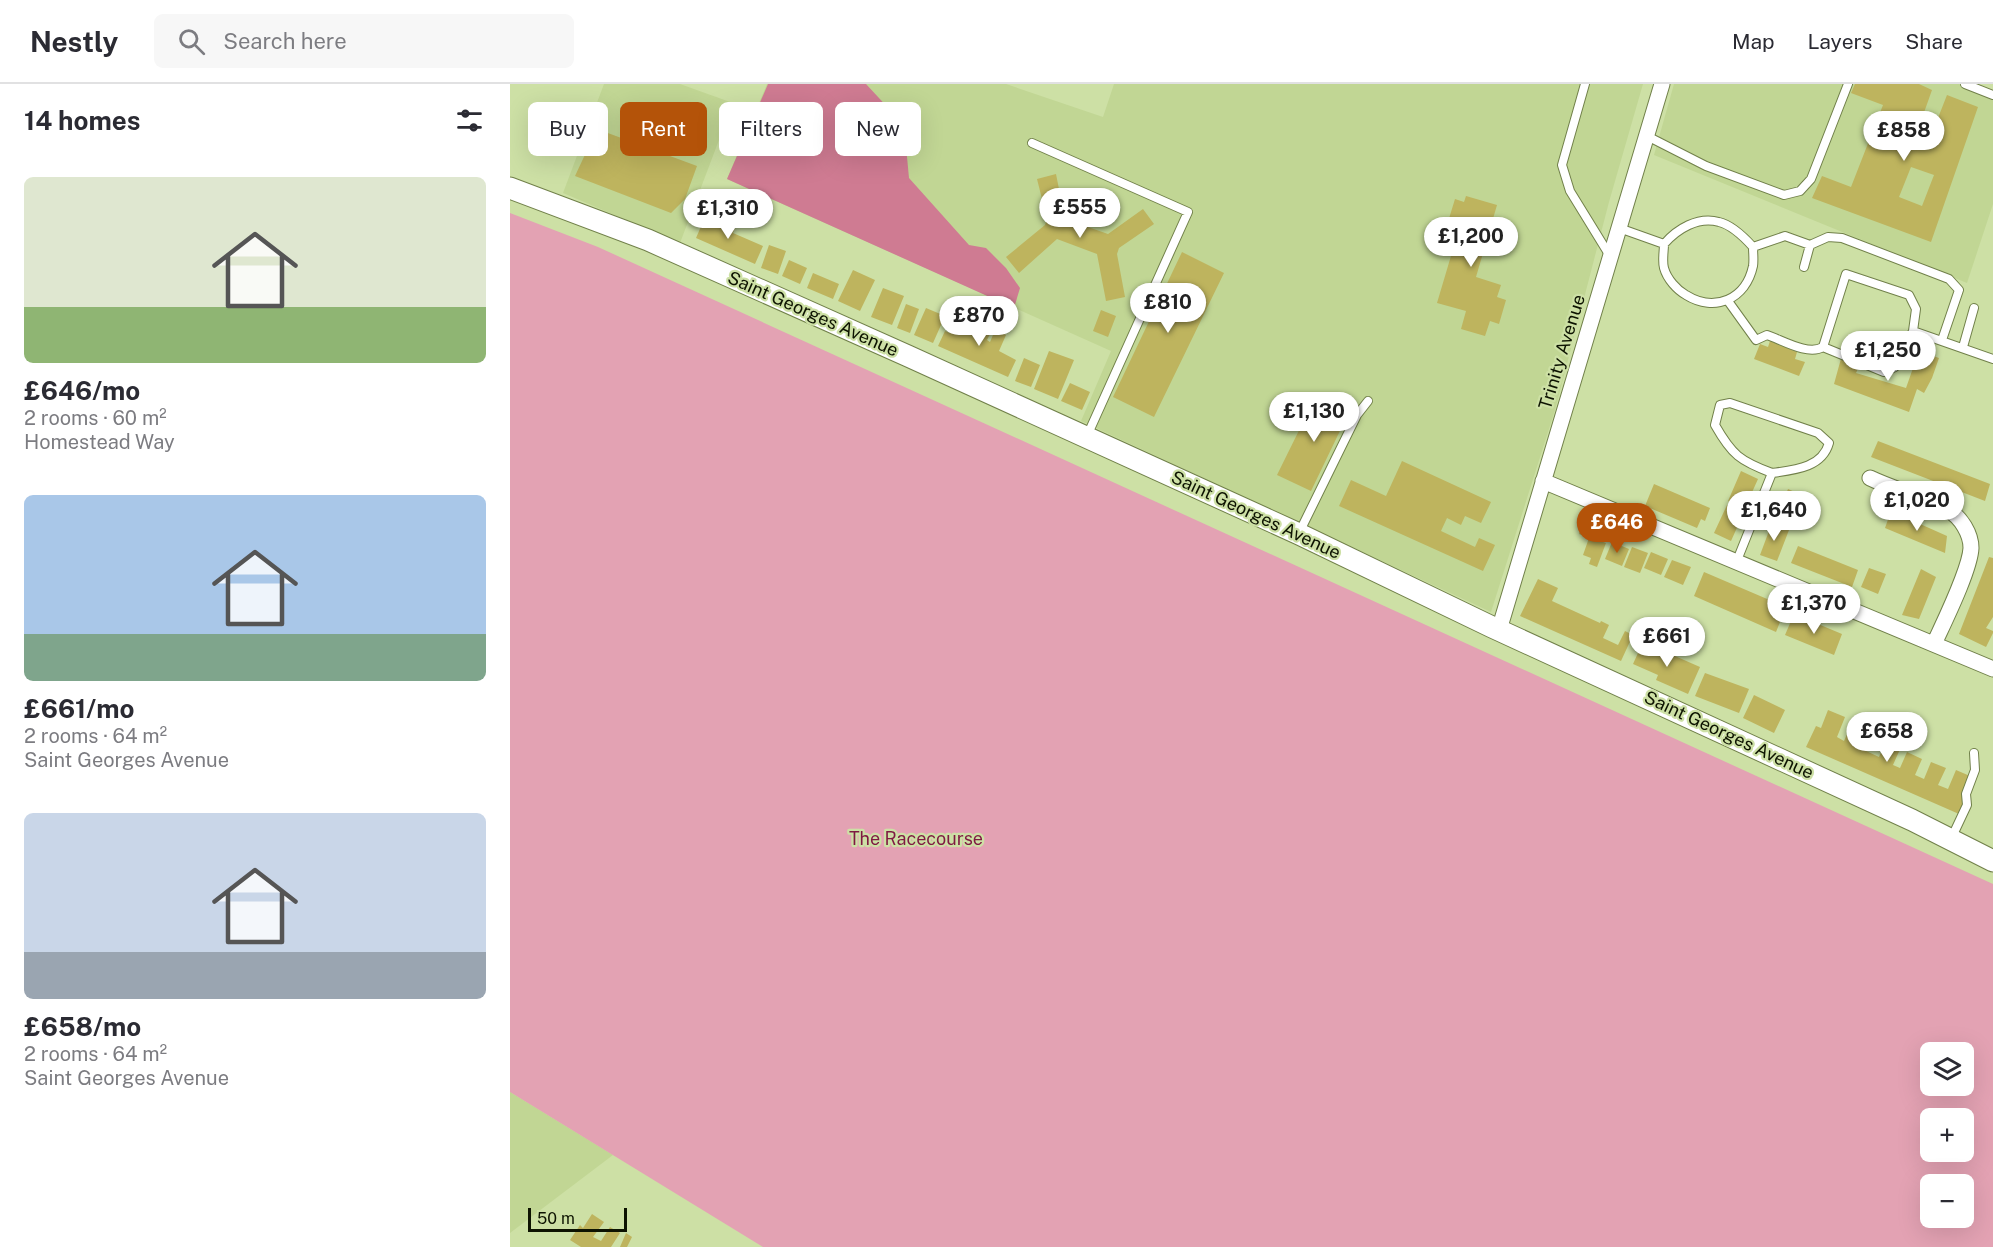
<!DOCTYPE html>
<html lang="en">
<head>
<meta charset="utf-8">
<style>
  body { margin:0; font-family:"Public Sans",sans-serif; background:#f7f7f7; color:#2b2b33; height:100vh; display:flex; flex-direction:column; font-size:22px; white-space:nowrap }
  * { box-sizing:border-box; margin:0 }
  p { font-size:20px; color:#7c7c81 }
  .icon { flex:none; width:33px; height:33px; fill:none; stroke:currentColor; stroke-width:2; stroke-linecap:round; stroke-linejoin:round }
  .map { position:relative; flex:1; overflow:hidden }
  .drawer { display:flex; flex-direction:column; background:#fff; width:510px }
  .drawer>* { flex:none }
  .hud { position:absolute; left:18px; top:18px; width:570px; height:54px; display:flex; gap:12px }
  .buttons { position:absolute; left:1410px; top:958px; display:grid; gap:12px }
  .buttons a { display:grid; place-items:center; width:54px; height:54px; border-radius:9px; background:#fff; box-shadow:0 6px 24px #0002; font-size:30px }
  .scale { position:absolute; left:18px; bottom:15px; width:99px; box-sizing:border-box; padding-left:6px; border:3px solid #0d1301; border-top:0; font-size:16px; line-height:21px; white-space:nowrap; color:#0d1301; -webkit-text-stroke:4px #cde0a5; paint-order:stroke }
  .price { position:absolute; translate:-50% -51px; padding:0 14px; border-radius:21px; background:#fff; color:#222; font-size:20px; line-height:39px; filter:drop-shadow(0 2px 3px #0008) }
  .price::after { content:''; position:absolute; left:50%; top:36px; width:18px; height:14px; margin-left:-9px; background:inherit; clip-path:polygon(0 0,100% 0,50% 100%) }
  .price.on { background:#b45309; color:#fff }
  ul { padding:0; list-style:none }
  li { display:grid; align-content:center; gap:12px; height:318px; padding:0 24px }
  li span { display:grid; place-items:center; height:186px; border-radius:9px; color:#555 }
  li>.icon { margin-inline-start:auto }
  span .icon { width:108px; height:108px; fill:#fffc; stroke-width:1 }
  li b { font-size:26px }
  h2 { display:flex; justify-content:space-between; align-items:center; height:72px; padding:0 24px; font-size:26px }
  .tag { padding:0 21px; border-radius:9px; background:#fff; box-shadow:0 6px 24px #0002; font-size:21px; line-height:54px }
  .tag.on { background:#b45309; color:#fff }
  header { display:flex; align-items:center; gap:36px; box-sizing:border-box; height:84px; padding:0 30px; background:#fff; border-bottom:2px solid #e1e1e2 }
  header strong { font-size:28px }
  nav { display:flex; gap:33px; margin-inline-start:auto; font-size:21px }
  .search { width:420px; height:54px; background:#f7f7f7; display:flex; align-items:center; gap:15px; box-sizing:border-box; padding:0 21px; border-radius:9px; color:#7c7c81; font-size:22px }
  main { display:flex; flex:1; min-height:0 }
  .map>svg:first-child { display:block }
</style>
</head>
<body>
<header>
<strong>Nestly</strong>
<div class="search"><svg class="icon" aria-label="search" viewBox="0 0 24 24"><circle cx="10" cy="10" r="6"/><path d="M15 15l6 6"/></svg>Search here</div>
<nav><a>Map</a><a>Layers</a><a>Share</a></nav>
</header>
<main>
<section class="drawer">
<h2>14 homes<svg class="icon" aria-label="filters" viewBox="0 0 24 24"><path d="M4 7h16M4 17h16"/><circle cx="9" cy="7" r="2"/><circle cx="15" cy="17" r="2"/></svg></h2>
<ul>
<li><span style="background:linear-gradient(#dfe7d0 70%,#8fb573 0)"><svg class="icon" aria-label="home" viewBox="0 0 24 24"><path d="M3 11l9-7 9 7M6 9v11h12V9"/></svg></span><div><b>£646/mo</b><p>2 rooms · 60 m²</p><p>Homestead Way</p></div></li>
<li><span style="background:linear-gradient(#a9c7e8 75%,#7fa58c 0)"><svg class="icon" aria-label="home" viewBox="0 0 24 24"><path d="M3 11l9-7 9 7M6 9v11h12V9"/></svg></span><div><b>£661/mo</b><p>2 rooms · 64 m²</p><p>Saint Georges Avenue</p></div></li>
<li><span style="background:linear-gradient(#c9d6e8 75%,#9aa5b1 0)"><svg class="icon" aria-label="home" viewBox="0 0 24 24"><path d="M3 11l9-7 9 7M6 9v11h12V9"/></svg></span><div><b>£658/mo</b><p>2 rooms · 64 m²</p><p>Saint Georges Avenue</p></div></li>
</ul>
</section>
<div class="map">
<svg width="1483" height="1163" viewBox="0 0 1483 1163">
  <rect width="100%" height="100%" fill="#cde0a5"/>
  <path fill="#c1d694" d="M94,0H170L223,19L170,159L53,109Z
    M257,0H496L593,33L604,0H1133L1099,118L1045,326L981,528L571,337L601,267L217,95Z
    M1164,0H1449L1483,13V120L1457,199L1144,71Z
    M0,1008L103,1071L0,1149Z"/>
  <path fill="#e3a2b3" fill-rule="evenodd" d="M0,129L88,163L1483,800V1163H253L0,1008ZM1420,969H1454V1002H1420ZM1420,1035H1454V1068H1420ZM1420,1101H1454V1134H1420Z"/>
  <path fill="#cf7b92" d="M258,0H356L394,41L399,94L459,161L476,164L496,184L510,204L504,224L217,95Z"/>
  <path fill="#beb45e" fill-rule="evenodd" d="M1345,0H1409L1422,6L1411,37L1394,31L1386,50L1417,62L1437,11L1468,23L1421,158L1302,114L1312,92L1341,103L1373,21L1341,9ZM1401,83L1424,91L1412,122L1389,113Z
    M87,45L187,82L175,115L161,129L65,92Z
    M546,90L555,135L598,150L633,125L644,140L609,164L607,170L615,213L596,217L587,170L547,155L509,189L496,173L535,141L537,135L527,95Z
    M956,112L987,121L966,193L991,201L987,213L996,216L989,240L980,237L975,252L951,245L956,227L927,219L949,145L937,141L945,115L954,118Z
    M196,131L225,144L223,149L253,162L245,180L186,154Z
    M259,161L276,167L268,190L251,184Z
    M672,168L714,189L644,333L603,313Z
    M279,176L297,184L290,200L272,192Z
    M343,186L365,196L350,227L328,217Z
    M303,189L329,200L323,215L297,204Z
    M373,204L394,212L382,241L361,233Z
    M396,220L409,225L400,249L387,244Z
    M416,224L435,232L423,259L404,251Z
    M591,226L606,232L598,253L583,247Z
    M473,234L485,240L477,256L480,258L485,246L496,251L489,267L506,276L498,293L428,262L435,247L440,249L445,239L466,249Z
    M1260,257L1287,268L1285,275L1295,278L1289,292L1244,275L1250,260L1258,263Z
    M539,267L564,276L548,315L524,305Z
    M1409,267L1429,274L1422,294L1414,309L1407,305L1399,328L1324,300L1332,271L1351,278L1346,289L1396,304Z
    M514,274L530,281L521,303L505,297Z
    M560,299L580,308L572,326L551,317Z
    M807,310L840,326L801,407L767,391Z
    M1368,357L1480,400L1475,417L1361,373Z
    M892,377L981,418L971,439L955,432L951,441L937,434L931,447L965,463L969,454L985,461L973,487L829,422L841,396L876,412Z
    M1231,387L1248,395L1235,424L1218,417Z
    M1144,400L1200,424L1195,437L1191,435L1187,444L1135,422Z
    M1278,405L1294,412L1281,444L1265,437Z
    M1217,421L1234,428L1221,457L1204,449Z
    M1381,427L1437,452L1435,469L1375,444Z
    M1077,428L1088,432L1083,444L1091,446L1087,456L1096,459L1087,483L1079,480L1081,474L1073,471L1079,454L1069,450Z
    M1262,439L1279,446L1267,477L1250,471Z
    M1102,458L1119,465L1112,482L1095,475Z
    M1288,462L1348,486L1342,503L1281,479Z
    M1122,463L1138,469L1130,489L1114,483Z
    M1141,468L1158,475L1151,491L1134,484Z
    M1479,473L1483,474V533L1476,544L1483,547V549L1476,563L1449,550Z
    M1162,476L1181,483L1173,501L1154,493Z
    M1359,484L1376,490L1368,510L1351,503Z
    M1411,485L1426,493L1409,535L1392,531Z
    M1194,488L1276,523L1266,548L1184,512Z
    M1028,495L1048,504L1042,517L1090,539L1091,537L1099,541L1093,554L1108,561L1115,547L1123,551L1111,577L1010,532Z
    M1284,530L1332,550L1324,571L1275,551Z
    M1133,558L1190,583L1178,610L1146,596L1148,591L1123,580Z
    M1195,589L1239,605L1229,629L1185,612Z
    M1244,611L1275,626L1264,649L1233,634Z
    M1318,626L1335,633L1327,653L1334,657L1343,637L1363,646L1354,666L1369,673L1376,657L1391,663L1383,681L1390,684L1397,668L1412,675L1405,691L1414,695L1421,678L1436,684L1428,701L1438,705L1446,686L1460,692L1452,710L1457,712L1449,730L1296,663L1306,642L1311,644Z
    M82,1130L94,1138L83,1153L91,1157L100,1143L110,1149L101,1163H71L60,1156L70,1141L73,1144Z
    M116,1149L122,1153L117,1163H110Z"/>
  <g fill="none" stroke-linecap="round" stroke-linejoin="round">
    <g stroke="#71804a" stroke-width="10">
      <path id="lane" d="M1075,0L1052,81L1060,107L1100,172
        M1455,0L1483,11
        M1137,52L1196,82L1274,111L1290,107L1301,95L1338,0
        M522,59L678,128L577,352
        M1109,144L1154,160C1167,145 1188,132 1209,138C1222,141 1234,153 1243,163C1243,169 1244,176 1243,182C1236,215 1205,229 1176,211C1167,206 1157,195 1154,184C1152,177 1154,167 1154,160
        M1243,163L1275,152L1300,161L1318,153L1332,154L1439,195L1449,206L1432,256
        M1294,183L1300,161
        M1336,190L1399,211L1406,225L1403,247L1385,283L1374,288L1313,263Z
        M1218,217L1246,256L1257,251C1272,256 1298,272 1313,263
        M1403,247L1483,275
        M1453,263L1464,224
        M789,449L847,331L858,317
        M1226,479L1262,389C1230,377 1222,371 1205,341L1210,321L1220,319L1308,349L1319,359C1312,384 1284,386 1262,389
        M1441,755L1457,721L1456,710L1465,686L1464,669"/>
    </g>
    <g stroke="#71804a" stroke-width="17">
      <path id="street" d="M1360,394C1385,406 1414,413 1438,426C1451,433 1461,450 1461,464C1460,486 1434,538 1424,560
        M1033,397L1483,585
        M989,546L1152,0"/>
    </g>
    <g stroke="#71804a" stroke-width="23">
      <path id="secondary" d="M0,104L138,156L398,272L789,450L982,543L1402,736L1483,777"/>
    </g>
    <use href="#lane" stroke="#fff" stroke-width="8"/>
    <use href="#street" stroke="#fff" stroke-width="15"/>
    <use href="#secondary" stroke="#fff" stroke-width="21"/>
  </g>
  <g text-anchor="middle" stroke-width="4.5" stroke-linejoin="round" paint-order="stroke">
    <g font-size="18" fill="#0d1301" stroke="#cde0a5">
      <text transform="translate(303 230) rotate(24)" y="6">Saint Georges Avenue</text>
      <text transform="translate(1052 268) rotate(-73)" y="6">Trinity Avenue</text>
      <text transform="translate(746 431) rotate(25)" y="6">Saint Georges Avenue</text>
      <text transform="translate(1219 651) rotate(25)" y="6">Saint Georges Avenue</text>
    </g>
    <g font-size="18" fill="#7f1942" stroke="#cde0a5">
      <text x="406" y="761">The Racecourse</text>
    </g>
  </g>
</svg>
<div class="buttons">
<a><svg class="icon" aria-label="layers" viewBox="0 0 24 24"><path d="M12 4l9 5-9 5-9-5zM3 14l9 5 9-5"/></svg></a>
<a>+</a>
<a>−</a>
</div>
<div class="scale">50 m</div>
<b class="price" style="left:1394px;top:78px">£858</b>
<b class="price" style="left:570px;top:155px">£555</b>
<b class="price" style="left:218px;top:156px">£1,310</b>
<b class="price" style="left:961px;top:184px">£1,200</b>
<b class="price" style="left:658px;top:250px">£810</b>
<b class="price" style="left:469px;top:263px">£870</b>
<b class="price" style="left:1378px;top:298px">£1,250</b>
<b class="price" style="left:804px;top:359px">£1,130</b>
<b class="price" style="left:1407px;top:448px">£1,020</b>
<b class="price" style="left:1264px;top:458px">£1,640</b>
<b class="price on" style="left:1107px;top:470px">£646</b>
<b class="price" style="left:1304px;top:551px">£1,370</b>
<b class="price" style="left:1157px;top:584px">£661</b>
<b class="price" style="left:1377px;top:679px">£658</b>
<div class="hud">
<a class="tag">Buy</a>
<a class="tag on">Rent</a>
<a class="tag">Filters</a>
<a class="tag">New</a>
</div>
</div>
</main>
</body>
</html>
